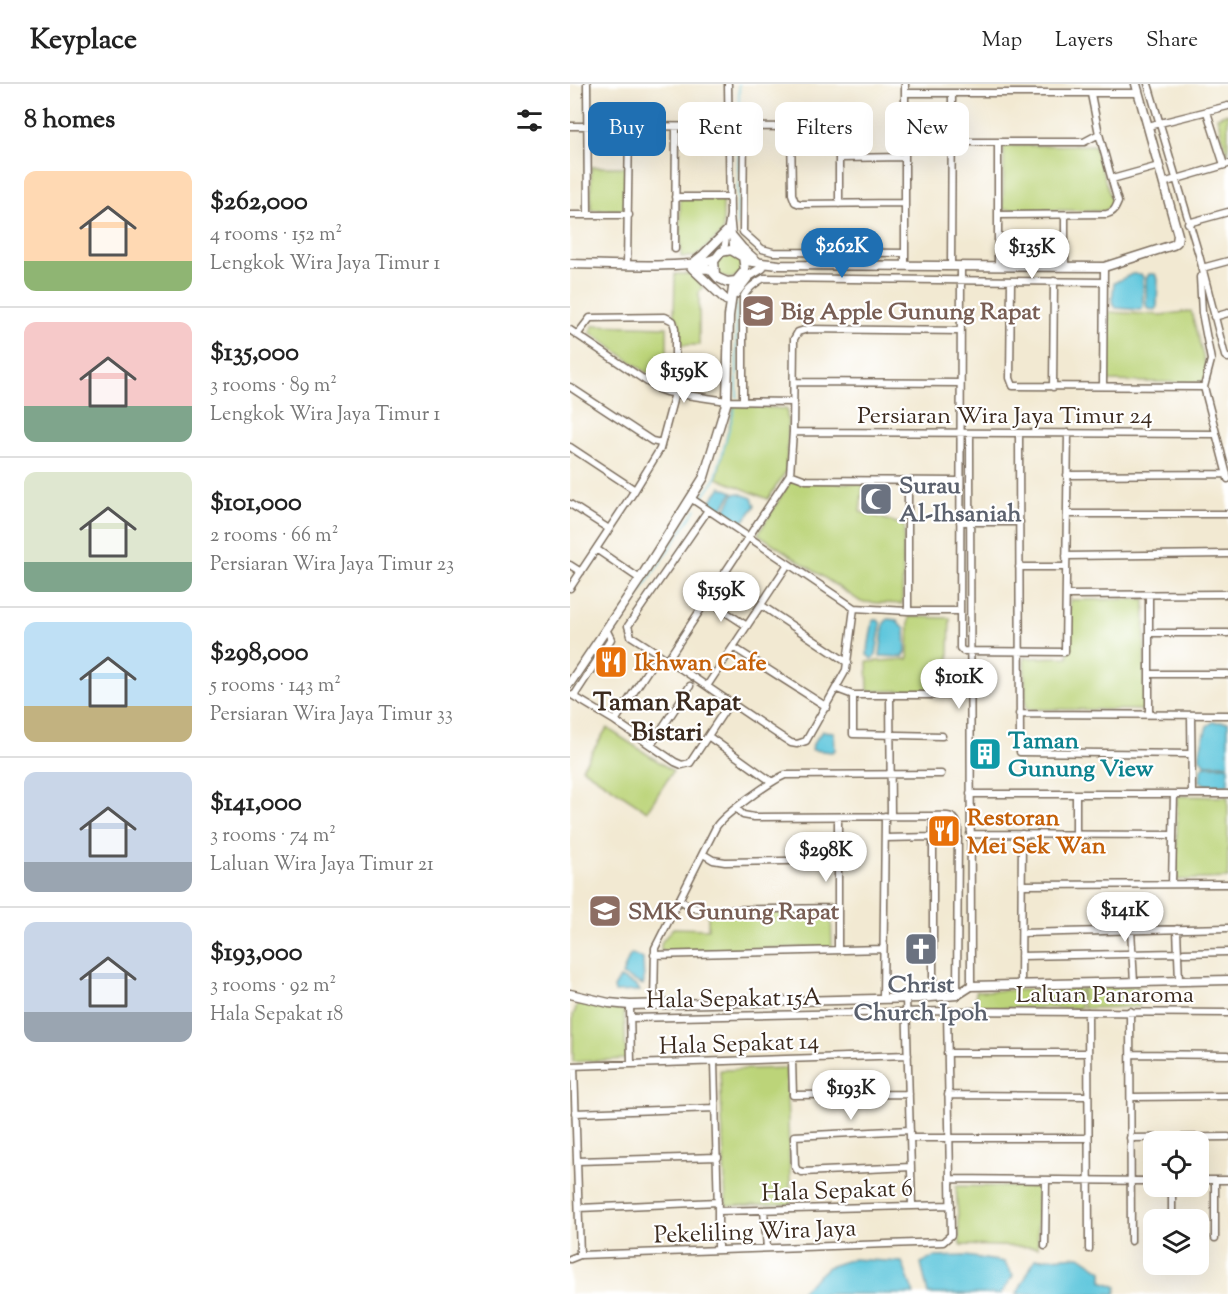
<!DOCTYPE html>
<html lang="en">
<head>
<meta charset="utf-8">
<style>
  body { margin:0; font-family:"Sorts Mill Goudy",serif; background:#f6f6f6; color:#222; height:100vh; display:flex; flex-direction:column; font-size:22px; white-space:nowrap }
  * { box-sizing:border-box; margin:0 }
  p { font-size:20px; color:#767676 }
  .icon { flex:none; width:33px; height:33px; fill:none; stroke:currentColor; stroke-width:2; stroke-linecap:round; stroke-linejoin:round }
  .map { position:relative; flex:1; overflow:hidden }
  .drawer { display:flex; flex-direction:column; background:#fff; width:570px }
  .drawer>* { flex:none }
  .hud { position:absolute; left:18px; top:18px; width:549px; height:54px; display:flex; gap:12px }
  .buttons { position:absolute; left:573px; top:1047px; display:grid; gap:12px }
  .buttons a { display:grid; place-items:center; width:66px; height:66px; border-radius:12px; background:#fff; box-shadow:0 6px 24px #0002; font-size:30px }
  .price { position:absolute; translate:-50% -51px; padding:0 14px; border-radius:21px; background:#fff; color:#222; font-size:20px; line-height:39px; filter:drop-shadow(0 2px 3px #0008) }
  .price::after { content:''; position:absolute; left:50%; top:36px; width:18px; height:14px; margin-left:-9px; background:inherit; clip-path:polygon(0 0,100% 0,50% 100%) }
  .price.current { background:#1f6fb2; color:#fff }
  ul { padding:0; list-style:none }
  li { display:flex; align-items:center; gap:18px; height:150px; padding:0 24px }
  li+li { border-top:2px solid #e0e0e0 }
  li span { display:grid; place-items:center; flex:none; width:168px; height:120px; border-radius:12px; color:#555 }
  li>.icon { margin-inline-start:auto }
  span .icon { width:72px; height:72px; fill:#fffc; stroke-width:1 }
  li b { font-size:26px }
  h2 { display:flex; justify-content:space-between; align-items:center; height:72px; padding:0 24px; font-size:26px }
  .chip { padding:0 21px; border-radius:12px; background:#fff; box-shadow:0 6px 24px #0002; font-size:21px; line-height:54px }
  .chip.current { background:#1f6fb2; color:#fff }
  header { display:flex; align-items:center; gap:36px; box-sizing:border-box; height:84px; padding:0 30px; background:#fff; border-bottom:2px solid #e0e0e0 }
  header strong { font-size:28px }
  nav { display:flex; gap:33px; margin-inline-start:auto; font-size:21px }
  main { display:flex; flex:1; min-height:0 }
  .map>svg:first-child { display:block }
</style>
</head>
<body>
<header>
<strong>Keyplace</strong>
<nav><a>Map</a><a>Layers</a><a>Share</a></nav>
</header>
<main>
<section class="drawer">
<h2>8 homes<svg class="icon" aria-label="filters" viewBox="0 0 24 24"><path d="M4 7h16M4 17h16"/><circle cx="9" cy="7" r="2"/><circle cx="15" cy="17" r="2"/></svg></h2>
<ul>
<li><span style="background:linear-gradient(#ffd9b3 75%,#8fb573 0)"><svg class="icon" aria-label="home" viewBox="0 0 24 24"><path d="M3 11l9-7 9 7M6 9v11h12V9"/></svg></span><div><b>$262,000</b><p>4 rooms · 152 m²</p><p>Lengkok Wira Jaya Timur 1</p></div></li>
<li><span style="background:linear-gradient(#f6c9c9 70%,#7fa58c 0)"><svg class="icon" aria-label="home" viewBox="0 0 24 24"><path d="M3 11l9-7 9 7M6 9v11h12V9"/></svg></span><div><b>$135,000</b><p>3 rooms · 89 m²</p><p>Lengkok Wira Jaya Timur 1</p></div></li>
<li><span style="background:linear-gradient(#dfe7d0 75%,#7fa58c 0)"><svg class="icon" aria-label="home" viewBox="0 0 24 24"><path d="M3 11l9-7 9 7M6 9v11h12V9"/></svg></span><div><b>$101,000</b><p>2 rooms · 66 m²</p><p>Persiaran Wira Jaya Timur 23</p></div></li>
<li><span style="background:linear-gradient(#bfe0f5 70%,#c2b280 0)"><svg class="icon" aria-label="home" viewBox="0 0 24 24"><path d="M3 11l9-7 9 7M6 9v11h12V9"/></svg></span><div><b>$298,000</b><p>5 rooms · 143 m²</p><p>Persiaran Wira Jaya Timur 33</p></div></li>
<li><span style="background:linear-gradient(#c9d6e8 75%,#9aa5b1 0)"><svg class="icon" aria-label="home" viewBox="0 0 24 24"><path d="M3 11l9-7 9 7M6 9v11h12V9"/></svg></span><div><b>$141,000</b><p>3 rooms · 74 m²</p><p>Laluan Wira Jaya Timur 21</p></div></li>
<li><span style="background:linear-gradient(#c9d6e8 75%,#9aa5b1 0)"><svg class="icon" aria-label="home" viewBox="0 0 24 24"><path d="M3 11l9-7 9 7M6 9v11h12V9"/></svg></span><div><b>$193,000</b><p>3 rooms · 92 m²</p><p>Hala Sepakat 18</p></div></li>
</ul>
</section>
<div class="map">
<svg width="658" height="1210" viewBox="0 0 658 1210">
  <rect width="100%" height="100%" fill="#fff"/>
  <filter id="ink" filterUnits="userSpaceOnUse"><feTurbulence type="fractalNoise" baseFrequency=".0167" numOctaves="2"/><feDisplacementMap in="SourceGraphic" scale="12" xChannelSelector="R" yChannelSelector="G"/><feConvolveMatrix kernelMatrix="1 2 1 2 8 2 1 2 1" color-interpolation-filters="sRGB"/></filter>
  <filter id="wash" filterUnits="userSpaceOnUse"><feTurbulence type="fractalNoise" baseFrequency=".008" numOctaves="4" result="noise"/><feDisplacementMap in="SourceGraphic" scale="24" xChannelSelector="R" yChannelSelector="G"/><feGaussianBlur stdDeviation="1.35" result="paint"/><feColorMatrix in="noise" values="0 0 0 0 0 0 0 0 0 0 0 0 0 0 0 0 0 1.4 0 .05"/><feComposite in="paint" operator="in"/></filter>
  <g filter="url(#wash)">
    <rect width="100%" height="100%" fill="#f2e9d2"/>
    <path fill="#bcd479" stroke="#7c7f4c" stroke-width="1.5" d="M658,29V73L647,33Z
      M524,61L543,121L534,127L433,125L434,62Z
      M21,83H55V126H21Z
      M110,114H153V148L125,173H111Z
      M157,168L171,174V190L160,195L148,190L146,178Z
      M105,190H121L133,203L129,207V261H109V237L104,232Z
      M621,227L637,287L636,294L629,299L536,297L538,228L591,231Z
      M24,241L97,243V297L90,298L20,248Z
      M164,321L217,325L218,352L216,387L198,415L147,394Z
      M221,396L293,400L290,428L334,441L332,520L291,518L188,450Z
      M575,515L574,626L456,625L454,574L498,573L500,516Z
      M339,533L380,534L378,606L298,607L297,578L338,575Z
      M37,644L103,687L77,727L12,684Z
      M607,712L658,713V794L607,796Z
      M138,827L261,828L262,863L91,867V859L103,844L138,845Z
      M569,903V923L513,924L512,904Z
      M510,905V924H406V907Z
      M10,916L54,927L56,975L3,978V931Z
      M216,984L221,1120L156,1122L150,986Z
      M386,1102L467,1103L468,1163L390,1161Z"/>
    <path fill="#60c7dd" stroke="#4e787e" stroke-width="1.5" d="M562,190H571L573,193V224L571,226L546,224L542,218L544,199Z
      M579,190H585L588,195L587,224L585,226L578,225L576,221V195Z
      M151,403L163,408L151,426L141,419V416Z
      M169,409L182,414L185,422L172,439H169L154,428L164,410Z
      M318,535L327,536L330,541L335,544L336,568L333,573L310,572L314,539Z
      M303,536H308L311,540L306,571L302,575L297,571Z
      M643,638H658V680H636L630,675C629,661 634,655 637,642Z
      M252,647L264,648L265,666L262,668L242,666L243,660Z
      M635,682H658V701H636L630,697L631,685Z
      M62,870L73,875L74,899L73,901L52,891L60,871Z
      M50,894L67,902L70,907L45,908L44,904Z
      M396,1172L434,1178L443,1192L431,1210H358L351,1179L364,1173Z
      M510,1172L532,1187V1197L547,1203L545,1210H447L465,1175Z
      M282,1175L332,1178L344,1210H230L232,1206L258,1183Z"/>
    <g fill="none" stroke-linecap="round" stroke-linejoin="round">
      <path stroke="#60c7dd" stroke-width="1.5" d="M169,37V0
        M167,142L169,49
        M166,219L167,313
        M132,414L145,396L165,324
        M42,550L126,425"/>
    </g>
  </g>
  <g filter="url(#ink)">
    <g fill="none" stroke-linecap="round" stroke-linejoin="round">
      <g stroke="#7b6d5d" stroke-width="9">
        <path id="street" d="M17,0L18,131
          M158,0L160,131L163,161L166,167
          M578,0L629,171L655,272L658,274
          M335,9H568
          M637,28L654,81
          M0,42L263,43L269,47V120
          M174,42L173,148L192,165L203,168L335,169
          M221,42L222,110L225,118L230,120L335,119
          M578,42L658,22
          M382,58H514L529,50
          M428,58V182
          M270,74L334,73
          M542,95L589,82
          M593,99L658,80
          M105,113H160
          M0,131H59
          M428,131L537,130C544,128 545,125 548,118L529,50L521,10
          M618,139L658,128
          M105,165L106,43
          M154,166L160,131
          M57,180L59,43
          M335,182V0
          M381,182L382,9
          M391,182L390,564L393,567L495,568L498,349
          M495,183V131
          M632,184L658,177
          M634,191L630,193L632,229L641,276L634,303L658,395
          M441,197L440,294L443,302L634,303
          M644,233L658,229
          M0,246L88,305L96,308L157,317L224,318
          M224,298L390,299
          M533,302L534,183
          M0,303L82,357L91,359
          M483,303L484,197
          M173,317V214C176,206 186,198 194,194L534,198
          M223,348L646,350
          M400,349L401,902
          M449,349L450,668L620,670
          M0,363L65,406
          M220,390L236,396L389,397
          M497,391L657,390
          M122,415L284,524L338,527H390
          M0,420L39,445
          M138,426L58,542L61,552C115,586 167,624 221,659L227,660L236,657L276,586L284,524
          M497,430H658
          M390,438H450
          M26,465L70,495
          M496,472L658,470
          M0,481L11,488
          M449,483H496
          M0,504L65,406L90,365L105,309V245L103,237L95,233L20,234L7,251
          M496,511L658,510
          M137,516L177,542
          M191,521L278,579
          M338,527V397
          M580,549H658
          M163,563L257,623
          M98,575L220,390L223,348L224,255L228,248L238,245L390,247
          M579,590H658
          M137,602L218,480
          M267,605L283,611H376
          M0,610L45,637L105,678L112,681L120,679L159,620
          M283,611V650L372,652
          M320,611L321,732
          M4,612L41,555L36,545
          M449,630L658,631
          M579,630V511
          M621,631L622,710
          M45,637L82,580
          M138,652L202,698
          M81,661L120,602
          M400,710H658
          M167,725L173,731L184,733L363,732C374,732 386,729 388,743L387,911
          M363,732V913
          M400,750L603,751
          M506,750V710
          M315,754L363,753
          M133,770L143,776L155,778L267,776
          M602,800L604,710
          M452,801L658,800
          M110,816L121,823L133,826L268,824
          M607,845L609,897
          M561,846L564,898
          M452,849L658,844
          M268,866V733
          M614,869L658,868
          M84,871L313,865
          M451,872L607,869
          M451,900L452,750
          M313,914L315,732
          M336,914L342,1121
          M84,920L85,864L146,743C153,731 201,697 215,691L371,690
          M60,921L61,980
          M560,927L561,1157
          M518,928L519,1165
          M61,934L377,927L658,929
          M377,969H518
          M562,970L658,971
          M222,976L223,1011L339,1010
          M144,978L148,1127L381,1121
          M0,982L338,971
          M4,982L10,1171
          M378,1011L517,1012
          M562,1013L658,1012
          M5,1029L145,1024
          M340,1046L224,1052L225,1082L227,1086L232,1088L341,1083
          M340,1054H518
          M560,1054L658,1053
          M7,1077L148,1073
          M380,1095L584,1097
          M628,1096H658
          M645,1096V1154
          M9,1124L148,1118
          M194,1126L197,1164
          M602,1136V1102
          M475,1162L476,1096
          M148,1166V1127
          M0,1175L10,1171L373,1158L381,1151L377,927"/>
      </g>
      <g stroke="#7b6d5d" stroke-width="11">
        <path id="secondary" d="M162,152L172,164L189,179
          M175,177L209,181L534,183L603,161L607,158L608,151L566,0
          M123,179L133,171L157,147
          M0,180C29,180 125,186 146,174
          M122,184L156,216
          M125,184L140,185L148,194L157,198L166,197L175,186L173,173L161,166L151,168L144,177L145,190
          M165,210L179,192L192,184
          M0,599L70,495L134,393L157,317L159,232L163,204L166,197
          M0,910L39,919L60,921L348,914L387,911L401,902L658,896"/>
      </g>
      <use href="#street" stroke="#fff" stroke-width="6"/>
      <use href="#secondary" stroke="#fff" stroke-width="8"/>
    </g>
  </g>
  <defs>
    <g id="school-square" transform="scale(1.725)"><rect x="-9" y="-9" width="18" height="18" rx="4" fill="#8d6e63" stroke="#fff"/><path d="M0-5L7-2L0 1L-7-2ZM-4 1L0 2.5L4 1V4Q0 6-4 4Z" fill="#fff"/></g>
    <g id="mosque-square" transform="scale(1.725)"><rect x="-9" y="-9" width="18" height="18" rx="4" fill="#6b7280" stroke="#fff"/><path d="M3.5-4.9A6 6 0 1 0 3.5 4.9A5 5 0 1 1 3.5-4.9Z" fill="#fff"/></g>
    <g id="restaurant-square" transform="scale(1.725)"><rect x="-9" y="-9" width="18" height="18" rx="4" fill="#e8710a" stroke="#fff"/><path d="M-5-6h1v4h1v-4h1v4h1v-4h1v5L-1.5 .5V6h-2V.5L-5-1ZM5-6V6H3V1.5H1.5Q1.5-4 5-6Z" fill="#fff"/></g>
    <g id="building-square" transform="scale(1.725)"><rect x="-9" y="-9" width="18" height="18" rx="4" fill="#0f9aa8" stroke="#fff"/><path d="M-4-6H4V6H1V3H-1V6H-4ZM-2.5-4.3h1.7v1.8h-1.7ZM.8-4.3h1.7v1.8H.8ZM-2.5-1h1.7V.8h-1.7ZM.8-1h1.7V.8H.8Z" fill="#fff"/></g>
    <g id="church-square" transform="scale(1.725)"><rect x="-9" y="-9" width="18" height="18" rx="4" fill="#6b7280" stroke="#fff"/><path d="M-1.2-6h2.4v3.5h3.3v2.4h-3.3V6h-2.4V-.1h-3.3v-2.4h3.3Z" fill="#fff"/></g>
  </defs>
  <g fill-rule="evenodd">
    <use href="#school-square" x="188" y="227"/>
    <use href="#mosque-square" x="306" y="415"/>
    <use href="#restaurant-square" x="41" y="578"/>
    <use href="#building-square" x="415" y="670"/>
    <use href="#restaurant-square" x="374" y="747"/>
    <use href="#school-square" x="35" y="827"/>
    <use href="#church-square" x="351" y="865"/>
  </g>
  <g text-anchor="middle" stroke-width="4.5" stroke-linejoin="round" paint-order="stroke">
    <g font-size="24" font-weight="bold" fill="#785e54" stroke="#fff" text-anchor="start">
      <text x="211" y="235">Big Apple Gunung Rapat</text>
      <text x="58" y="835">SMK Gunung Rapat</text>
    </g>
    <g font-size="24" fill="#3b2a1e" stroke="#fff">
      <text x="435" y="339">Persiaran Wira Jaya Timur 24</text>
      <text x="535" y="918">Laluan Panaroma</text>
      <text transform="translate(164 914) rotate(-1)" y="8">Hala Sepakat 15A</text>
      <text transform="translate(169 959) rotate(-2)" y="8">Hala Sepakat 14</text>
      <text transform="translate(267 1106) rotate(-2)" y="8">Hala Sepakat 6</text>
      <text transform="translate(185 1147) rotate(-2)" y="8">Pekeliling Wira Jaya</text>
    </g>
    <g font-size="24" font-weight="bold" fill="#5b616d" stroke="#fff" text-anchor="start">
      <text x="329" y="409">Surau<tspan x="329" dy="28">Al-Ihsaniah</tspan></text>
      <text x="351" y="908" text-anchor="middle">Christ<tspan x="351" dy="28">Church Ipoh</tspan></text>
    </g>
    <g font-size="24" font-weight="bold" fill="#c56008" stroke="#fff" text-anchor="start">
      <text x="64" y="586">Ikhwan Cafe</text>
      <text x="397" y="741">Restoran<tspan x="397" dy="28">Mei Sek Wan</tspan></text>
    </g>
    <g font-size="24" font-weight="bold" fill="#0d838f" stroke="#fff" text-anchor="start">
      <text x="438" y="664">Taman<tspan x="438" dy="28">Gunung View</tspan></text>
    </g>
    <g font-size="26" font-weight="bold" fill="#3b2a1e" stroke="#fff">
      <text x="97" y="626">Taman Rapat<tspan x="97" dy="30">Bistari</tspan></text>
    </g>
  </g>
</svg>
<div class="buttons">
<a><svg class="icon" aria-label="locate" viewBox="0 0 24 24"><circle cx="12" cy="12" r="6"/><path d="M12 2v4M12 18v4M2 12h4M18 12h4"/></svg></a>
<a><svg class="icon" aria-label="layers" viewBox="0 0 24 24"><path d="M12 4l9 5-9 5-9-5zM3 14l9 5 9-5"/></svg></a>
</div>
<b class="price current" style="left:272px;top:195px">$262K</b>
<b class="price" style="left:462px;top:196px">$135K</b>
<b class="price" style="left:114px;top:320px">$159K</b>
<b class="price" style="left:151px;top:539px">$159K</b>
<b class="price" style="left:389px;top:626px">$101K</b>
<b class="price" style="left:256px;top:799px">$298K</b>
<b class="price" style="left:555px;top:859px">$141K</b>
<b class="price" style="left:281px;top:1037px">$193K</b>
<div class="hud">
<a class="chip current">Buy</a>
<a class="chip">Rent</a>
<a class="chip">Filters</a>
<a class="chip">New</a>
</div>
</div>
</main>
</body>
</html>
